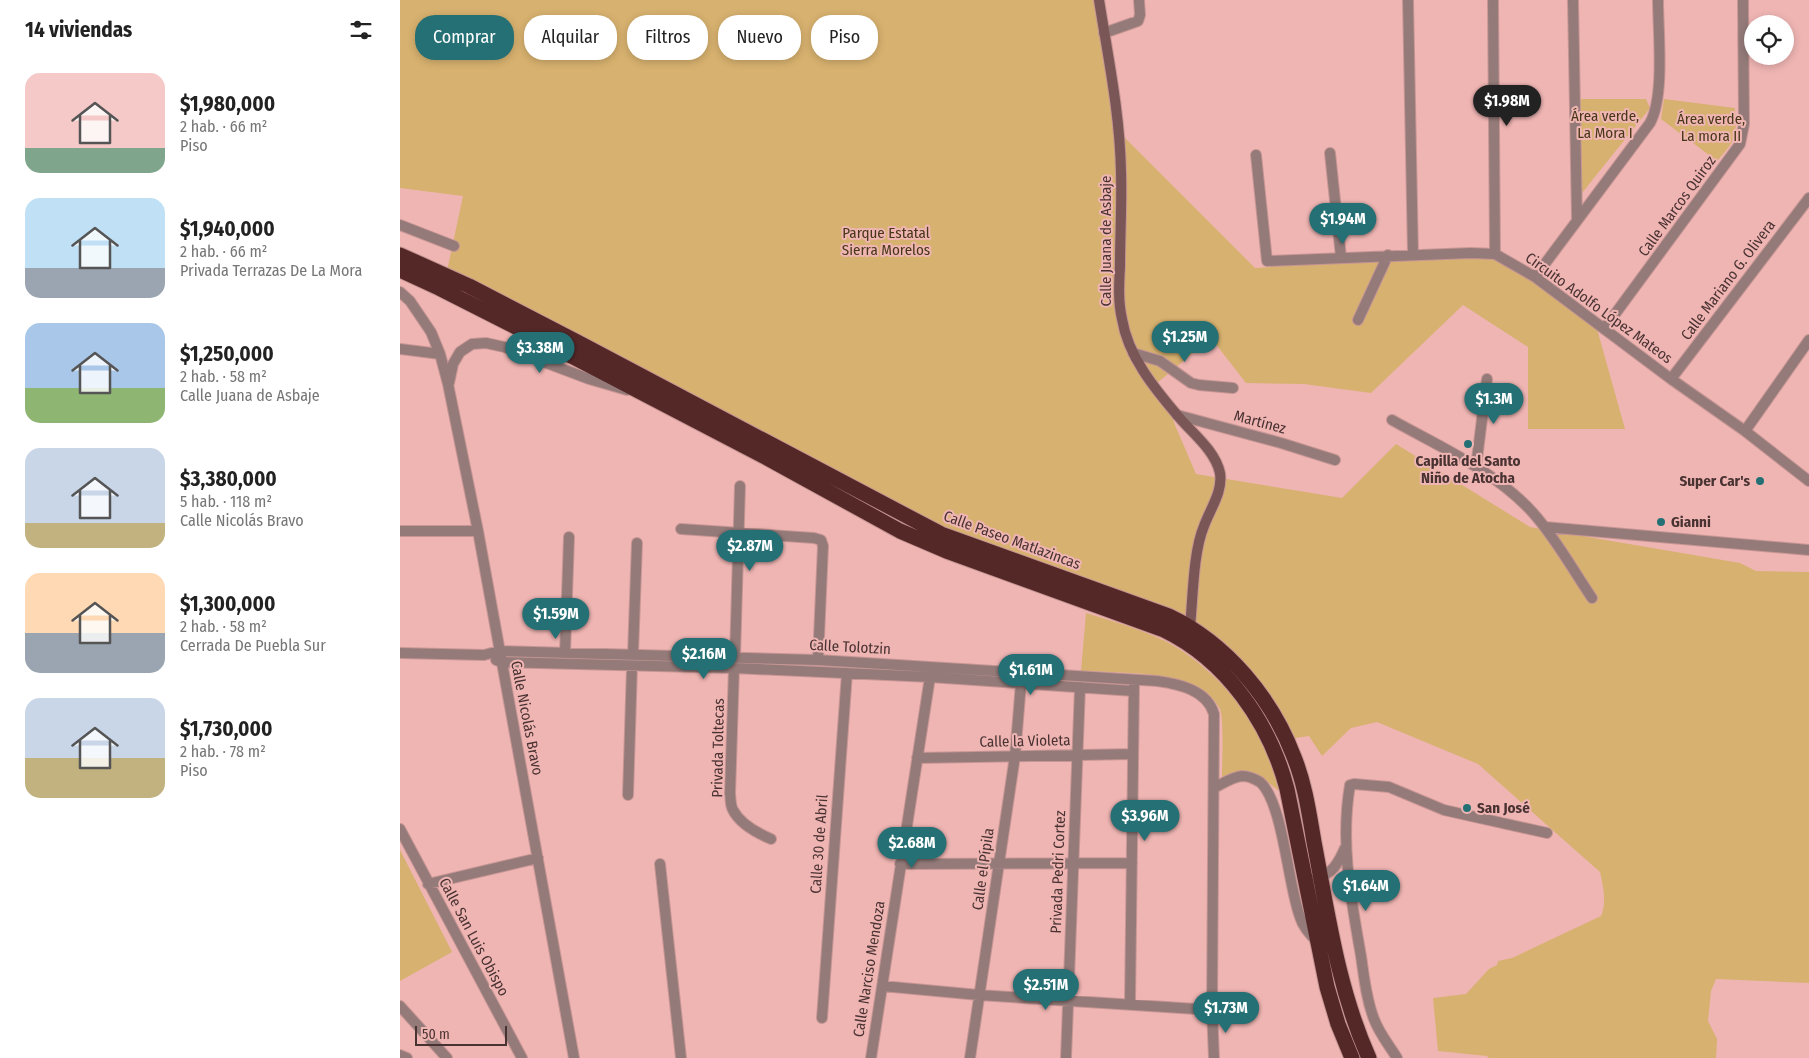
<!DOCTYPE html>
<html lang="es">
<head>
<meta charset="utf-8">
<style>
  body { margin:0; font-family:"Fira Sans Condensed",sans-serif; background:#f6f6f6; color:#222; height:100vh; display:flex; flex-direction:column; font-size:19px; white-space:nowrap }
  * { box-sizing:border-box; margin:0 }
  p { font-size:16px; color:#767676 }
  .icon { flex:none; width:28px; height:28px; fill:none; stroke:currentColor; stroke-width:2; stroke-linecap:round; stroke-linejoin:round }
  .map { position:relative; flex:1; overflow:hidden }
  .side { display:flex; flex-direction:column; background:#fff; width:400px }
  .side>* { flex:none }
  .hud { position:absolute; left:15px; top:15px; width:475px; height:45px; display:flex; gap:10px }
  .controls { position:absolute; left:1344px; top:15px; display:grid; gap:10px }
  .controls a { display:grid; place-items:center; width:50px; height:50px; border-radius:50%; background:#fff; box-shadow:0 2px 8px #0003; font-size:25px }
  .scale { position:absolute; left:15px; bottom:12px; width:92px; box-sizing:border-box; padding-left:5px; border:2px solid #493232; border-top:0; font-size:14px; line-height:18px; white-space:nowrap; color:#493232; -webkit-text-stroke:4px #efb5b3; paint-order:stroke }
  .price { position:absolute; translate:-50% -42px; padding:0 11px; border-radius:18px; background:#257074; color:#fff; font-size:16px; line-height:32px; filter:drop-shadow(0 1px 2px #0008) }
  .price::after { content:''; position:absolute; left:50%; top:30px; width:15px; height:11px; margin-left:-8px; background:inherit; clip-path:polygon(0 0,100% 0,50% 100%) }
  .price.current { background:#222; color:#fff }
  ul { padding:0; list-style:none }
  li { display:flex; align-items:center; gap:15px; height:125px; padding:0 25px }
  li span { display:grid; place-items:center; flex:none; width:140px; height:100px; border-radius:15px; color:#555 }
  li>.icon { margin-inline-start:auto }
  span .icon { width:60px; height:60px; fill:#fffc; stroke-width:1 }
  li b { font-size:21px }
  h2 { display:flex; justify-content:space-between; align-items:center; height:60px; padding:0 25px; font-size:21px }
  .chip { padding:0 18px; border-radius:20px; background:#fff; box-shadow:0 2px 8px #0003; font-size:18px; line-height:45px }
  .chip.current { background:#257074; color:#fff }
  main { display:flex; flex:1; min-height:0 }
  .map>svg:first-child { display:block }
</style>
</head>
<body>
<main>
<section class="side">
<h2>14 viviendas<svg class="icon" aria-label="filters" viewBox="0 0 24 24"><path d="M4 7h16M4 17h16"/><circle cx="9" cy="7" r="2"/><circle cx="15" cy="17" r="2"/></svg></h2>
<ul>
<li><span style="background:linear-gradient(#f6c9c9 75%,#7fa58c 0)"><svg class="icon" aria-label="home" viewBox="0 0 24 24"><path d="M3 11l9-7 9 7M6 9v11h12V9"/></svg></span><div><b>$1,980,000</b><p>2 hab. · 66 m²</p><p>Piso</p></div></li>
<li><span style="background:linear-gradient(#bfe0f5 70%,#9aa5b1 0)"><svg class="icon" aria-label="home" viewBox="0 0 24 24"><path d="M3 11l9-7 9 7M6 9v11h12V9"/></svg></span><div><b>$1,940,000</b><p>2 hab. · 66 m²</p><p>Privada Terrazas De La Mora</p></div></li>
<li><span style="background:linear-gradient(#a9c7e8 65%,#8fb573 0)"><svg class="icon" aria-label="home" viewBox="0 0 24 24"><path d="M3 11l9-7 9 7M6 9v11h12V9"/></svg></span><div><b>$1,250,000</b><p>2 hab. · 58 m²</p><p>Calle Juana de Asbaje</p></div></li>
<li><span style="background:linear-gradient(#c9d6e8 75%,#c2b280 0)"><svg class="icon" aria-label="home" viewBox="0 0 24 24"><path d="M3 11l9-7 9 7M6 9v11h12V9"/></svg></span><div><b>$3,380,000</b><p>5 hab. · 118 m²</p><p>Calle Nicolás Bravo</p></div></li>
<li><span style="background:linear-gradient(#ffd9b3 60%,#9aa5b1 0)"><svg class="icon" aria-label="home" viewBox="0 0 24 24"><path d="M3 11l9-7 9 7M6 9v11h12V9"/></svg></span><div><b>$1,300,000</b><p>2 hab. · 58 m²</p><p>Cerrada De Puebla Sur</p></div></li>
<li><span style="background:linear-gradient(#c9d6e8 60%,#c2b280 0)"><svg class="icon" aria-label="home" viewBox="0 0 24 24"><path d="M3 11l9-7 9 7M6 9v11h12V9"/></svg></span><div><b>$1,730,000</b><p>2 hab. · 78 m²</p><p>Piso</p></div></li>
</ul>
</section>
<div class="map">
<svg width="1409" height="1058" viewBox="0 0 1409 1058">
  <rect width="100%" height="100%" fill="#efb5b3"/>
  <path fill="#d7b16f" d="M0,0H696L723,136L855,268L1088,254L1129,278L1197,329L1225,429H1128V347L1063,305L971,393L904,384L846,383L811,338L757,383L796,474L942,498L996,444L1130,527L1340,563L1356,571L1409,572V983L1316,979L1311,991L1308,1021L1317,1039L1316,1058H1089L1087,1056L1038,1051L1033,998L1066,994L1089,969L1097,965L1098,961L1112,958L1201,916C1207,904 1203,885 1200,872L1078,764L977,722L951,728L922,756L909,736L895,738L841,669L776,632L488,520L44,285L63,196L0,188Z
    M1179,99H1246L1250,108L1182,193Z
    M1264,99L1335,108C1337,137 1336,140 1317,161L1261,119Z
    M686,613C712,621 740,629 765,641C799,658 835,694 855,727C866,747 873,769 879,791C856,773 851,765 822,778C822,765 824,718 820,709C801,669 719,673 681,671Z
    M0,850L52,952L0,981Z"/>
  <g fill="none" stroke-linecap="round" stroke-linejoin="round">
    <g stroke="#c79694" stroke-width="12">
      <path id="street" d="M1008,0L1013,255
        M1093,0L1095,254
        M1173,0L1177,220
        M704,33L738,21L740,15L739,0
        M930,153L941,257
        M856,155L867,261L1071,253L1095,254L1135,277L1271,379L1345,431L1409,481
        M0,225L54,246
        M1135,277L1250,123C1265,96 1258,32 1258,0
        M0,292L10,301L31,332L40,354L48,384L78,531L174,1058
        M958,320L988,255
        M1204,329L1340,144L1344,124L1343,0
        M0,349L40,354
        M733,353L760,361L791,383L799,385L833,388
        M1271,379L1409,198
        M49,383L53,364L60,352L72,344L86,343L104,347L189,379L227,390
        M777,415L881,443L935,460
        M992,420C1040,447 1096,471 1134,514C1156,539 1173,570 1192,598
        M1345,431L1409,340
        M1076,467L1087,379
        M1145,527L1409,550
        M281,529L414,538L421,540L423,546L418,660
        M0,531H78
        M0,653L84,655L99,651L418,660L757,681C779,684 807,690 814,714L812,1010L814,1058
        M165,653L169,537
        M233,654L237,543
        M335,657L340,486
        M96,660L101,662L334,668L530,677L734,691
        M334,668L330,794C331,799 330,805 333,810C340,824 357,833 371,839
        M517,758L733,754
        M814,788C822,784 832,777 842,776C847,776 855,779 860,782C883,802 888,886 900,917C903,927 910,934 917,942
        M228,795L232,666
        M0,829L122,1058
        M260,864L281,1058
        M500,864L732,863
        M915,879C932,874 938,864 945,848
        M28,884L138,858
        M482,986L579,995L812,1010
        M730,1004L734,685
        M0,1006L47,1058
        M422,1018L447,673
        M0,1055L7,1058
        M471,1058L530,677
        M570,1058L615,756L621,683
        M666,1058L680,687
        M997,1058C989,1045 979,1033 974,1019C966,999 964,976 961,956C951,899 940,843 950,785L954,784L989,787L1044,810L1147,833"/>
    </g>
    <g stroke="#c79694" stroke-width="12">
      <path id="secondary" d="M699,0C708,57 720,114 721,172C722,203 720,235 720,266C719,284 718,302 722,319C728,356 754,388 778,416C792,433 815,450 820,473C823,492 810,509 804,526C793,552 793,598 790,627"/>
    </g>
    <g stroke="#c79694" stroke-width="17">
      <path id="highway" d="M0,255L69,286L179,343L541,534L769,616C826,643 872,698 894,757C905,784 909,813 914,842C928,915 938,989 969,1058
        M0,270L39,288L112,325L369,459L500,531L549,552L764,630C826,660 870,723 887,789L927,987L938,1024L952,1058"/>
    </g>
    <use href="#street" stroke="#947b7a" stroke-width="10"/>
    <use href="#secondary" stroke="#7a5756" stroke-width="10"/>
    <use href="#highway" stroke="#552828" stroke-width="15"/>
  </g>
  <g fill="#257074" stroke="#efb5b3" stroke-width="2">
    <circle cx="1068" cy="444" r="5"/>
    <circle cx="1360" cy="481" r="5"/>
    <circle cx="1261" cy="522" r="5"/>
    <circle cx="1067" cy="808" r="5"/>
  </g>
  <g text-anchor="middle" stroke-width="4" stroke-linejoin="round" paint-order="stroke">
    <g font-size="15" fill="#483717" stroke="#efb5b3">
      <text x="1205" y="121">Área verde,<tspan x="1205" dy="17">La Mora I</tspan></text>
      <text x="1311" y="124">Área verde,<tspan x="1311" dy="17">La mora II</tspan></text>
      <text x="486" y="238">Parque Estatal<tspan x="486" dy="17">Sierra Morelos</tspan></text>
    </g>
    <g font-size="15" fill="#493232" stroke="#efb5b3">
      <text transform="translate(1277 206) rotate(-54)" y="5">Calle Marcos Quiroz</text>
      <text transform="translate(706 241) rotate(-90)" y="5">Calle Juana de Asbaje</text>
      <text transform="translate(1328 280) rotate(-53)" y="5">Calle Mariano G. Olivera</text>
      <text transform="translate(1199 308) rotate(36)" y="5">Circuito Adolfo López Mateos</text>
      <text transform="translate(860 422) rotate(15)" y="5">Martínez</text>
      <text transform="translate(612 540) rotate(20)" y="5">Calle Paseo Matlazincas</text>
      <text transform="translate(450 647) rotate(3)" y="5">Calle Tolotzin</text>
      <text transform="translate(127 718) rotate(79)" y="5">Calle Nicolás Bravo</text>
      <text transform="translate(625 741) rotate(-1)" y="5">Calle la Violeta</text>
      <text transform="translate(318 748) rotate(-89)" y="5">Privada Toltecas</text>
      <text transform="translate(419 844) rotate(-86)" y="5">Calle 30 de Abril</text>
      <text transform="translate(583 869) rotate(-82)" y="5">Calle el Pípila</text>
      <text transform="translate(658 872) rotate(-88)" y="5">Privada Pedri Cortez</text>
      <text transform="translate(74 937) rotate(62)" y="5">Calle San Luis Obispo</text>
      <text transform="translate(469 969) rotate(-81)" y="5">Calle Narciso Mendoza</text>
    </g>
    <g font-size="15" font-weight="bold" fill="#493232" stroke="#efb5b3" text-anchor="start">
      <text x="1068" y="466" text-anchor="middle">Capilla del Santo<tspan x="1068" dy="17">Niño de Atocha</tspan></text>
      <text x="1350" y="486" text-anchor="end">Super Car's</text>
      <text x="1271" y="527">Gianni</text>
      <text x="1077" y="813">San José</text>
    </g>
  </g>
</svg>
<div class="controls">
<a><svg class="icon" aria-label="locate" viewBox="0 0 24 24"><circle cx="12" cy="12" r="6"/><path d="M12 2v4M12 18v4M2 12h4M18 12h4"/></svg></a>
</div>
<div class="scale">50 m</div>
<b class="price current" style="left:1107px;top:127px">$1.98M</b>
<b class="price" style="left:943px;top:245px">$1.94M</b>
<b class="price" style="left:785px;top:363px">$1.25M</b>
<b class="price" style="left:140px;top:374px">$3.38M</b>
<b class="price" style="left:1094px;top:425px">$1.3M</b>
<b class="price" style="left:350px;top:572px">$2.87M</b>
<b class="price" style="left:156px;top:640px">$1.59M</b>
<b class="price" style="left:304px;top:680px">$2.16M</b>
<b class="price" style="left:631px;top:696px">$1.61M</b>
<b class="price" style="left:745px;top:842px">$3.96M</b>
<b class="price" style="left:512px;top:869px">$2.68M</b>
<b class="price" style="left:966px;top:912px">$1.64M</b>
<b class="price" style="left:646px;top:1011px">$2.51M</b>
<b class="price" style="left:826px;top:1034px">$1.73M</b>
<div class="hud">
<a class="chip current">Comprar</a>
<a class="chip">Alquilar</a>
<a class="chip">Filtros</a>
<a class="chip">Nuevo</a>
<a class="chip">Piso</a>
</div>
</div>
</main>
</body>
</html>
